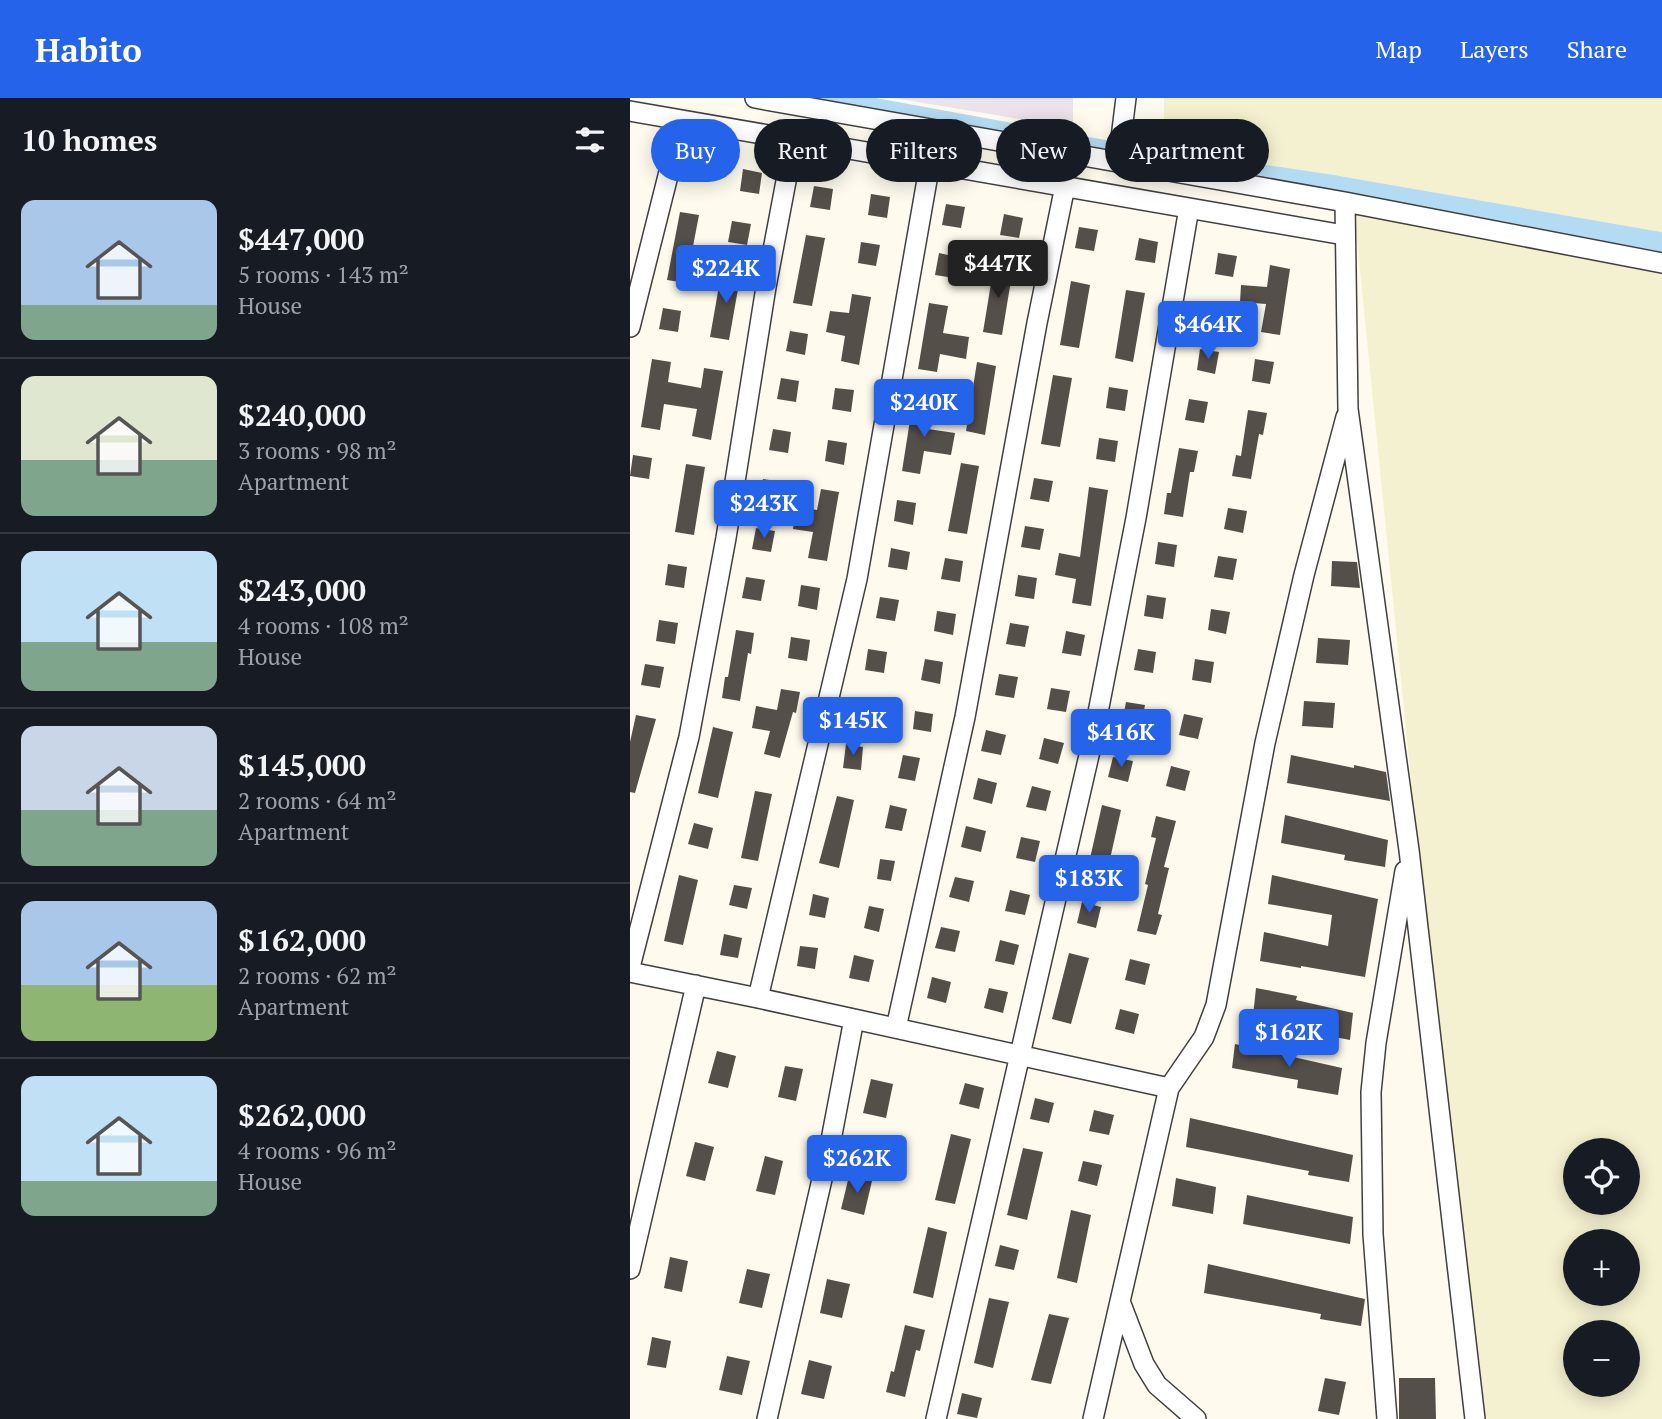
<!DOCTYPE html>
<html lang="en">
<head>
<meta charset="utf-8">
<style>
  body { margin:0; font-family:"PT Serif",serif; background:#242831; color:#f1f3f6; height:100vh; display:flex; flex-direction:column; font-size:26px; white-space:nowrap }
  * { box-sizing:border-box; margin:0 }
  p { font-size:23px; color:#9ea1a6 }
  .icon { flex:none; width:38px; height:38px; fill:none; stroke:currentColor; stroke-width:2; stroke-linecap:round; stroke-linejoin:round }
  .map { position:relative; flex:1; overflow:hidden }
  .drawer { display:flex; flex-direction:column; background:#171b24; width:630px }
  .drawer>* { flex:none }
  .hud { position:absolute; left:21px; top:21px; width:665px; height:63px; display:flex; gap:14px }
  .controls { position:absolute; left:933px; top:1040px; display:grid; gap:14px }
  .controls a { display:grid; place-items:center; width:77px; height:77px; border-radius:50%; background:#171b24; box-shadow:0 4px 18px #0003; font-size:35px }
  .price { position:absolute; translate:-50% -60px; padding:0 16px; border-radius:7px; background:#2563eb; color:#fff; font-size:23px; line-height:46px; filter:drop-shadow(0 2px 4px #0008) }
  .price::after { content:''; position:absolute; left:50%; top:42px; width:21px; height:16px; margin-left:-10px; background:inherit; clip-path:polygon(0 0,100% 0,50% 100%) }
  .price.on { background:#222; color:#fff }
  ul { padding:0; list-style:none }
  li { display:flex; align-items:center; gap:21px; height:175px; padding:0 21px }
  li+li { border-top:2px solid #363941 }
  li span { display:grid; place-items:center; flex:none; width:196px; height:140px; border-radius:14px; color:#555 }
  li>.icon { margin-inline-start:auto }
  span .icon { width:84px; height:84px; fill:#fffc; stroke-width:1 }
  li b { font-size:30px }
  h2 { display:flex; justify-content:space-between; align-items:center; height:84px; padding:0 21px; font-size:30px }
  .chip { padding:0 24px; border-radius:32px; background:#171b24; box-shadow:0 4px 18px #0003; font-size:24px; line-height:63px }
  .chip.on { background:#2563eb; color:#fff }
  header { display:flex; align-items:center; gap:42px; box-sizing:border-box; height:98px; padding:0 35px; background:#2563eb; color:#fff }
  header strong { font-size:33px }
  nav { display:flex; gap:38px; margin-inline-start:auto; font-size:24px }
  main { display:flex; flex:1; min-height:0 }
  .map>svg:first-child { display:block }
</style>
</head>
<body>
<header>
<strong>Habito</strong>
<nav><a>Map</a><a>Layers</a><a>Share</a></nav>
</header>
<main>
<section class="drawer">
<h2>10 homes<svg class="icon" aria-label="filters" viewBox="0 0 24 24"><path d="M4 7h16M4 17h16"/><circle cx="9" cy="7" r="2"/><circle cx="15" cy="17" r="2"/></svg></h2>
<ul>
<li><span style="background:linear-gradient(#a9c7e8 75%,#7fa58c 0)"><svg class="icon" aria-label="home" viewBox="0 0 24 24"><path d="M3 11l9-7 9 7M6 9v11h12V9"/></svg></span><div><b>$447,000</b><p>5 rooms · 143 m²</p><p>House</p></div></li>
<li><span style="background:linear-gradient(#dfe7d0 60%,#7fa58c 0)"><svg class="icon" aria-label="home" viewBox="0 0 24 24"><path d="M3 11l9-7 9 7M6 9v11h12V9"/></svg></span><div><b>$240,000</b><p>3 rooms · 98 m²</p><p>Apartment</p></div></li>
<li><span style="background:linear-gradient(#bfe0f5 65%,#7fa58c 0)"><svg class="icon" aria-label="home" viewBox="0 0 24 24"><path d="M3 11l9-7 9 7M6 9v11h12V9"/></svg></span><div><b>$243,000</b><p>4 rooms · 108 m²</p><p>House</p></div></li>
<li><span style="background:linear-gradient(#c9d6e8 60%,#7fa58c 0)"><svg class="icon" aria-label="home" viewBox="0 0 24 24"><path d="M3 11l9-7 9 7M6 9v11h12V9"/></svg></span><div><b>$145,000</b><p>2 rooms · 64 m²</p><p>Apartment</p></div></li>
<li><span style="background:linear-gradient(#a9c7e8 60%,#8fb573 0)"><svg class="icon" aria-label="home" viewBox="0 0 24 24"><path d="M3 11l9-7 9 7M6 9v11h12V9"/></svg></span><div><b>$162,000</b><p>2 rooms · 62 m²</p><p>Apartment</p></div></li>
<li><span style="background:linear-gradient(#bfe0f5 75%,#7fa58c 0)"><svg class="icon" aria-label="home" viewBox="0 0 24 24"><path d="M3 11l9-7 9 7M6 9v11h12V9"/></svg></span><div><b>$262,000</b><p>4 rooms · 96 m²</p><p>House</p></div></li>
</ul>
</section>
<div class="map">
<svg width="1032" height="1321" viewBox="0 0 1032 1321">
  <rect width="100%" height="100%" fill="#fefbee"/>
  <path fill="#ebe2ec" d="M264,0H443V30Z"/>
  <path fill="#f3f1cf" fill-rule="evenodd" d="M534,0H1032V1321H845L721,82L534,48ZM945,1052H998V1104H945ZM945,1143H998V1195H945ZM945,1234H998V1286H945Z"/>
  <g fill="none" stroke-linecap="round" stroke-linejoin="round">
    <path stroke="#b4dbf4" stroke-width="19" d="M193,0L505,57L706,87L1032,144"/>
  </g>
  <path fill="#554f4a" d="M55,60L73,63L70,84L51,81Z
    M113,71L132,75L129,96L110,93Z
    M184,88L203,91L200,112L180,109Z
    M241,96L260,99L257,120L238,117Z
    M316,106L335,109L331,130L312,127Z
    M50,114L69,117L56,185L37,182Z
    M374,116L393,120L389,140L370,137Z
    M102,123L121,126L117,147L98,144Z
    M449,129L468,132L464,153L445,150Z
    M176,137L195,140L182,208L163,205Z
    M509,140L528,144L525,165L505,162Z
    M231,144L250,147L246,168L228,165Z
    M309,155L327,159L324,180L305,177Z
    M588,155L607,158L603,179L585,176Z
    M364,167L383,170L372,237L353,234Z
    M640,167L660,171L650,237L631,234L636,206L610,204L611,187L637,189Z
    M92,171L111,174L99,242L80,239Z
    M441,183L460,187L449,250L430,247Z
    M496,192L515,195L503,264L485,260Z
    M222,196L241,199L229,267L211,263L215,238L196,234L200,213L219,215Z
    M576,203L595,206L591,227L572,224Z
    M299,205L318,208L313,235L339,239L336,261L310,256L307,274L288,271Z
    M33,210L51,213L48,234L29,231Z
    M160,233L178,236L175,257L156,253Z
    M570,251L589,254L585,276L567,272Z
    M22,261L41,264L38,284L71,290L74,270L93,273L81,342L62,338L67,311L34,306L30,332L11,329Z
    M625,261L644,264L640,286L622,283Z
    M347,264L366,268L355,337L336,333Z
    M423,277L442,280L430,349L411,346Z
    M151,280L169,283L166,304L147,301Z
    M479,289L498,292L495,313L476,310Z
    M205,290L224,292L221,314L202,311Z
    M559,301L578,304L574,325L555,322Z
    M283,303L302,307L298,331L325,335L321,357L294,353L290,376L272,373Z
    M618,312L637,315L633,337L629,336L621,381L602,378L606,357L611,358Z
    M143,331L161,334L158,355L139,352Z
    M469,340L488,343L485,364L466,361Z
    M198,342L217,345L214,367L195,363Z
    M549,350L568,353L564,374H560L553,419L534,416L537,395H541Z
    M3,357L22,360L19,381L0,378Z
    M331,365L349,368L337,436L318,433Z
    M56,366L75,369L64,437L45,434Z
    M404,380L423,383L419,404L400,401Z
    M133,381L152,384L148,405L129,402Z
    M459,389L478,392L461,508L442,505L446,481L425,477L429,455L450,459Z
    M191,391L209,394L197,463L178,460L183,434L163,431L166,409L187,412Z
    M267,402L286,405L283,427L264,423Z
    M598,410L617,413L613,435L594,431Z
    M395,428L414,431L410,452L391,449Z
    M126,430L145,433L141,454L122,451Z
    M528,444L547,447L544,469L525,466Z
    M261,450L280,454L277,472L258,469Z
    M588,458L607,461L603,482L584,479Z
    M315,460L333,463L330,484L311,481Z
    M702,463L727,464L730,490L701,488Z
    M38,466L57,469L54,490L35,487Z
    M388,477L407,480L404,501L385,498Z
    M116,479L135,482L131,503L112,500Z
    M171,487L190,490L187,512L168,508Z
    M517,497L536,500L533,521L514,518Z
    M250,499L269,502L265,523L246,520Z
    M581,511L600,514L596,536L578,532Z
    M307,513L326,516L323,537L304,533Z
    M29,522L48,525L45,546L26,543Z
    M380,525L399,528L395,549L376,546Z
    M106,532L124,535L121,556L118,555L110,603L92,600L95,579H98Z
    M436,533L455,537L451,558L432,555Z
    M161,539L180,542L177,563L158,560Z
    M688,540L720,542L718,567L686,565Z
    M238,551L257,554L254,575L235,572Z
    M508,551L526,554L523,575L504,572Z
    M295,561L313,564L310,586L291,582Z
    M565,561L584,564L581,585L562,582Z
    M15,566L34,569L30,590L11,587Z
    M369,576L388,579L384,600L365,597Z
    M421,590L440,593L436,614L417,611Z
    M151,591L170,594L166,615L163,614L150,660L134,656L140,633L122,630L126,608L147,612Z
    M231,600L250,603L246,624L228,621Z
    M674,603L705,605L703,630L672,628Z
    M496,604L515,607L511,628L492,625Z
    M285,613L303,616L301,634L283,631Z
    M554,616L573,620L568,641L549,637Z
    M6,617L26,621L5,695L0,694V644Z
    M83,629L103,634L88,700L68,695Z
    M356,632L376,637L371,657L351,653Z
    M414,640L434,645L428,666L409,661Z
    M216,646L233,649L231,672L213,670Z
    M273,657L290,660L285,683L268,680Z
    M661,657L724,670V667L756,674L760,703L657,685Z
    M483,659L503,663L498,684L478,679Z
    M541,668L560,673L555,693L536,688Z
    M348,680L367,685L362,706L343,701Z
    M402,688L421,693L416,713L396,709Z
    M125,693L142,696L128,763L111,760Z
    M207,698L224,702L209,770L189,765Z
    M260,707L277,711L272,733L255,730Z
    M472,707L491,712L476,779L457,774Z
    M655,717L758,742L755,769L714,762L715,757L651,745Z
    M526,718L546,723L534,769L539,770L528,816L532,817L526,837L507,833L518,787L515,786L526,740L521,739Z
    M64,725L83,730L78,751L58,746Z
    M336,728L356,733L351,754L331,749Z
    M391,739L410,743L405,764L386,760Z
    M250,761L265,763L261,783L247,781Z
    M49,777L68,782L53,847L34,843Z
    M642,777L748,801L735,879L671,868V870L630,863L634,834L698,848L702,817L638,806Z
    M325,779L344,783L339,804L319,799Z
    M104,787L122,790L117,811L99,807Z
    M380,792L400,797L395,817L375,813Z
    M183,796L199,800L195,820L179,817Z
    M452,804L471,809L466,830L447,825Z
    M239,808L254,811L249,834L234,830Z
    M311,829L330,833L325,854L305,850Z
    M94,836L112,840L108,860L90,857Z
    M370,842L389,847L384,867L365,863Z
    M170,848L188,850L185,871L167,868Z
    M439,855L459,860L441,926L422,921Z
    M224,857L244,862L239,884L219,880Z
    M500,861L520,866L515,887L495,882Z
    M302,879L321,884L316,905L297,900Z
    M359,890L378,894L373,915L354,910Z
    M626,890L667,898L666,902L723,915L720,942L679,934L680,928L623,918Z
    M490,911L509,916L504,936L485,931Z
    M605,946L712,970L708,997L667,990L668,982L602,970Z
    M87,953L106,958L98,990L78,985Z
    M155,968L173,971L166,1003L148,999Z
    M241,981L263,986L256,1020L233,1015Z
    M335,985L354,990L349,1011L329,1006Z
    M405,1000L424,1005L419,1025L400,1021Z
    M464,1012L484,1017L479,1037L459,1033Z
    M560,1020L723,1057L719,1084L678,1077L679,1073L556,1049Z
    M321,1036L341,1041L325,1106L305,1102Z
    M65,1044L84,1049L75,1083L56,1078Z
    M393,1050L413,1054L397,1122L377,1117Z
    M135,1058L153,1063L145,1097L126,1093Z
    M453,1063L472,1067L467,1088L448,1083Z
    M219,1078L242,1083L234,1117L211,1111Z
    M546,1080L586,1089L583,1116L542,1108Z
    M617,1097L723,1119L720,1146L613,1126Z
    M441,1112L461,1117L447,1185L427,1180Z
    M298,1129L317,1134L303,1200L283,1195Z
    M370,1147L389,1152L384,1172L365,1168Z
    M40,1159L58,1163L52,1194L34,1190Z
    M578,1166L735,1201L731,1228L690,1221L691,1216L574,1195Z
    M117,1171L140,1176L132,1210L109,1205Z
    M197,1181L220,1186L212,1220L190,1215Z
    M359,1200L379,1204L363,1270L344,1265Z
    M419,1216L439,1220L421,1286L401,1282Z
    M275,1227L295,1232L290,1253L286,1252L275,1299L256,1294L261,1273L264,1274Z
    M22,1239L41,1243L36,1270L17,1267Z
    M97,1258L120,1263L112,1297L89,1292Z
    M179,1262L202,1268L194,1301L171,1296Z
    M695,1280L716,1284L709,1317L688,1313Z
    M769,1280H805L806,1321H769Z
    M332,1295L352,1300L347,1320L327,1316Z"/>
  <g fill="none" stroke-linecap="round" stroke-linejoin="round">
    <g stroke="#404040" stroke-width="22">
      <path id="minor" d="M125,0L715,104L1032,165
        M0,13L714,137
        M488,64L496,0
        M715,104L718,311L779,752L845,1321
        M0,229L52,22
        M0,869L59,639L96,440L136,189L164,41
        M0,874L128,900L539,990
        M128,900L227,481L300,65
        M266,930L335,619L407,225L435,88
        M0,1171L66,887
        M491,1206L514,1266L527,1287L566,1321
        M137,1321L201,1042L224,921
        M306,1321L463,640L506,420L559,110
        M463,1321L539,990L574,939L586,907L635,645L674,477L716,319
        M757,1321L743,1136L741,994L746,945L775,773"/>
    </g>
    <use href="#minor" stroke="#fff" stroke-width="19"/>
  </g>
</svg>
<div class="controls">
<a><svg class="icon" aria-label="locate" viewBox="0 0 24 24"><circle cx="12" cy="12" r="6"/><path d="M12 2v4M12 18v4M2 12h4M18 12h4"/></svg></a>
<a>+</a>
<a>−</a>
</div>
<b class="price on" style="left:368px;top:202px">$447K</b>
<b class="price" style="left:96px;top:207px">$224K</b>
<b class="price" style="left:578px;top:263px">$464K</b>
<b class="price" style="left:294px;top:341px">$240K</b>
<b class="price" style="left:134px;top:442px">$243K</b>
<b class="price" style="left:223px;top:659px">$145K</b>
<b class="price" style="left:491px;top:671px">$416K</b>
<b class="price" style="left:459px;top:817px">$183K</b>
<b class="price" style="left:659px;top:971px">$162K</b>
<b class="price" style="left:227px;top:1097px">$262K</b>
<div class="hud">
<a class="chip on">Buy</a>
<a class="chip">Rent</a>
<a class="chip">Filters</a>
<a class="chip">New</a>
<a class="chip">Apartment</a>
</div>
</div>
</main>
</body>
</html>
